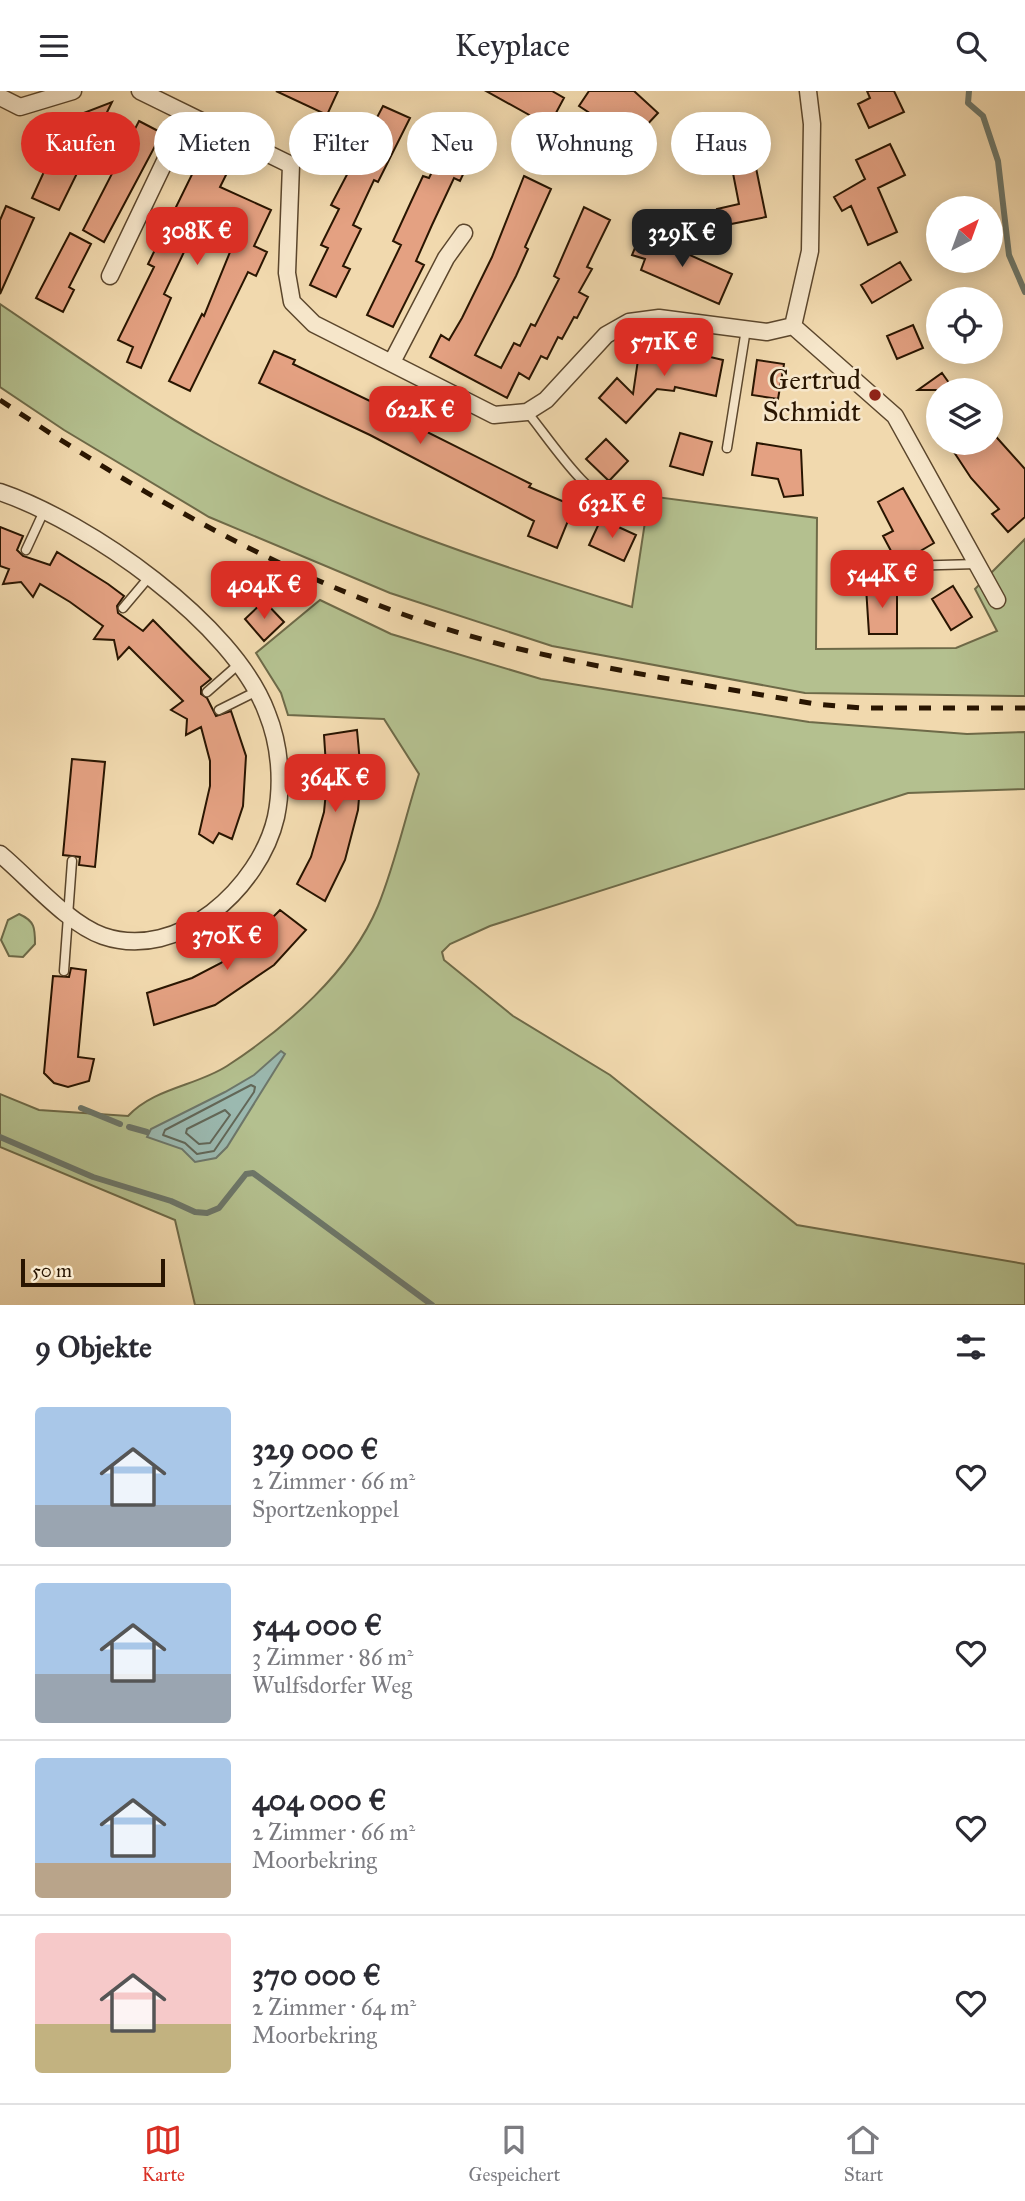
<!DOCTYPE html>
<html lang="de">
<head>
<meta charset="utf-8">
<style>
  body { margin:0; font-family:"IM FELL Great Primer",serif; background:#f7f7f7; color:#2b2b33; height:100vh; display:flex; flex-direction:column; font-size:26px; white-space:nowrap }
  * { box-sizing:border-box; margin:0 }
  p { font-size:23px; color:#7c7c81 }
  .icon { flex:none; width:38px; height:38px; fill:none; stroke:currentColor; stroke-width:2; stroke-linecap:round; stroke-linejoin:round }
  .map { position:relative; height:1214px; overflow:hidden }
  .details { display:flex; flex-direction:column; background:#fff; flex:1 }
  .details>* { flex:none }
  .banner { position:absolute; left:21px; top:21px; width:984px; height:63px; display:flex; gap:14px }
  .needle { width:46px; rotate:41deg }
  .buttons { position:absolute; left:926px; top:105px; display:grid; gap:14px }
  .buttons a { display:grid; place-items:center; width:77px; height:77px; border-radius:50%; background:#fff; box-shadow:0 4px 18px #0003; font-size:35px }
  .scale { position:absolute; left:21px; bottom:18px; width:144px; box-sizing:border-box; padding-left:7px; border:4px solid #291501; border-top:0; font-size:19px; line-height:24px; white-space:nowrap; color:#291501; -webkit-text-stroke:5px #f6e6ca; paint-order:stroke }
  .price { position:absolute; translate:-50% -60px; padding:0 16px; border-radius:14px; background:#d93025; color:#fff; font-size:23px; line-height:46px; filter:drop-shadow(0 2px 4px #0008) }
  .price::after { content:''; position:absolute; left:50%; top:42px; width:21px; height:16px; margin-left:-10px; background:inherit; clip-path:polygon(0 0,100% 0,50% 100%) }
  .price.selected { background:#222; color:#fff }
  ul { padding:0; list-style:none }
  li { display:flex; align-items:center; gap:21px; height:175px; padding:0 35px }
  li+li { border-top:2px solid #e1e1e2 }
  li span { display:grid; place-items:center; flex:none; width:196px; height:140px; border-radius:7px; color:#555 }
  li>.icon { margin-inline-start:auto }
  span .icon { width:84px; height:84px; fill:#fffc; stroke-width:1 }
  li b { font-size:30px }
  h2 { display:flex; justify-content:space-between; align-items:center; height:84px; padding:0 35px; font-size:30px }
  .chip { padding:0 24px; border-radius:32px; background:#fff; box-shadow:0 4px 18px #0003; font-size:24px; line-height:63px }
  .chip.selected { background:#d93025; color:#fff }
  header { display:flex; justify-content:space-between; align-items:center; height:91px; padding:0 35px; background:#fff; font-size:32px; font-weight:600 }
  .tabs { display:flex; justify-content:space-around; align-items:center; height:98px; border-top:2px solid #e1e1e2; background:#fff; font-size:19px; color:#7c7c81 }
  .tabs a { display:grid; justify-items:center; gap:4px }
  .tabs .selected { color:#d93025 }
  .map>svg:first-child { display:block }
</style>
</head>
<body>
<header><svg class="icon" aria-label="menu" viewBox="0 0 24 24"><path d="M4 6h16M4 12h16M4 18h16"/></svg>Keyplace<svg class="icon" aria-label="search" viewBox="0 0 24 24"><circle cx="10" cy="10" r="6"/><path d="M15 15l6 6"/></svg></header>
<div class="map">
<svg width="1025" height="1214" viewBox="0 0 1025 1214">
  <rect width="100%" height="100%" fill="#f1d9ae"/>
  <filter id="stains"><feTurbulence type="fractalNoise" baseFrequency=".00286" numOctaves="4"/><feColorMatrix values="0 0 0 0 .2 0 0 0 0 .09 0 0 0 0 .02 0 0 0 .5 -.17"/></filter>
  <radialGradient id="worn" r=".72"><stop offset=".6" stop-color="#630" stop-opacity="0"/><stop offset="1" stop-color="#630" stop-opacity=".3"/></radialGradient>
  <path fill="#b4c08f" stroke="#6e6a48" stroke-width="2" d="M0,213C70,260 140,311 214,352C345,424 489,472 632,516L649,405L817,427L816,558L956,557L997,540L975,498L1025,448V605L805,602L552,555L390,502L209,426L64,339L0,296Z
    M320,509L391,543L541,588L809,631L967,643L1025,641V698L908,702L490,835L450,853L442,861L444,869L513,925L610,984L797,1134L1025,1173V1214H195L175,1129L0,1056V1003L39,1019L128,1025C154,997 196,995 227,975C285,937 350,882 378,815C395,773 405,727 419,683L384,628L288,624L281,602L256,562Z
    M19,823C35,830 35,837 35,853L23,866L9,865L1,849L8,829Z"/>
  <path fill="#9bb9b0" stroke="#6d776a" stroke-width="2" d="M281,960L285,963L227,1056L216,1067L195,1071L182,1058L147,1046L151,1038L225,1001L254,984Z"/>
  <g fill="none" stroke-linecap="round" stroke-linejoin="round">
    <path stroke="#626758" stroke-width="2" d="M251,994L255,996L254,1001L214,1060L197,1063L185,1052L163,1044L165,1039Z
      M225,1019L230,1024L210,1052L199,1053L186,1042L187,1038Z"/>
    <path stroke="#6d776a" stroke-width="6" d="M969,0L968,12L983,25L998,70L1009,164L1025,201
      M81,1017L120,1033
      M129,1036L147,1041
      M0,1046L93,1086L171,1110L195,1121L207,1122L219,1117L246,1083L253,1082L432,1214"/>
  </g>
  <path fill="#e4a182" stroke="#291501" stroke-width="2" d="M276,0H338L327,24Z
    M486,0H552L564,7L549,35Z
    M589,0H634L658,22L628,54L615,42L617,40L579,15Z
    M867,0H894L904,21L869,37L858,13L870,7Z
    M112,11L59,119L32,107L68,28Z
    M383,15L410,27L378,91L374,89L353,134L361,138L343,175L350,178L336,206L310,194L328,157L321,154L339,118L331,114Z
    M139,30L162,42L104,151L83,139Z
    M447,50L473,62L460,90L454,87L432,134L416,170L424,174L393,236L367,224L401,154L393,150L410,113L423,85L429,87Z
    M890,53L905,84L878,97L897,141L868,154L851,115L842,120L834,106L865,88L856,69Z
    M203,61L231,74L220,96L271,119L254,155L267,161L256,185L248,181L190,300L169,290L202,223L204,225L241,134L210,120L199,143L194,140L164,203L171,207L141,277L127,271L133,256L118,249L154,176L148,173Z
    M754,67L766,126L721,135L717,118L739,113L731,72Z
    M524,85L551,98L525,156L528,158L516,185L475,264L501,277L514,252L520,255L531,233L535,235L559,188L554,185L584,116L610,129L587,176L592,178L579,201L588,206L577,227L574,226L562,248L558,246L547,268L541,265L529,288L519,282L507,307L430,266L441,244L449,249L462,227L492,166Z
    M6,115L34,127L0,203V129Z
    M70,142L91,153L69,196L74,199L63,221L36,207Z
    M641,142L732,183L719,213L641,179L645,168L632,164Z
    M900,171L911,189L872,212L861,194Z
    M913,234L923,257L897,268L887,245Z
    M651,252L723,269L716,305L675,296L674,300L657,298L626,332L599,307L617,287L633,303L639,262L649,263Z
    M274,260L295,269L293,273L422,335L421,338L531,393L529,396L574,415L557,457L528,445L534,430L370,344L259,292Z
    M757,269L784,273L778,308L752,304Z
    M942,282L954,299H918Z
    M990,339L1025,378V426L1008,441L992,423L999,418L971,387L948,352H990Z
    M680,342L712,351L703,384L670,375Z
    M606,348L628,370L609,390L586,368Z
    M757,352L801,359L803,404L784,406L778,388L752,384Z
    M903,397L934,452L898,473L883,445L893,440L878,411Z
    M601,428L636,444L624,470L589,454Z
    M0,436L23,445L17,459L23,465L50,474L57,461L108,493L124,505L117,515L118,522L143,540L153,529L211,588L201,596V603L207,607L216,625L231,620L246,665L243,715L232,748L219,742L213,752L199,743L210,695V670L201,636L186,644L187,628L171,619L183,610L129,556L118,568L114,549L94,548L103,535L70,511L40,493L33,506L21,491L3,493L9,478L0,475Z
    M897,494V543H869L866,496Z
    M953,495L972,526L951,539L932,508Z
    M264,510L284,531L264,550L245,528Z
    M357,639L361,683L358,719L345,769L325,810L297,793L311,766L324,721L327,690L324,644Z
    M72,668L105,671L95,776L79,774L80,766L63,764Z
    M280,819L306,839L274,874L215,914L154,934L147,902L192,887L221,872L246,853Z
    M71,877L86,879L78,966L94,968L89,990L68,996L54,992L44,982L53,885L69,886Z"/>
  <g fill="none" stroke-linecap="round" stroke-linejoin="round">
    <g stroke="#5b462c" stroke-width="11">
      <path id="service" d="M291,74L346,38
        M527,321C546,343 590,413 619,412
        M727,357L746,238
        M26,459L44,420
        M905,475L977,473
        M123,517L150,485
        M207,601L239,573
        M219,619L257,600
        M64,880L72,770"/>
    </g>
    <g stroke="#5b462c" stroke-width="19">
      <path id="minor" d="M140,0L291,74L287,182L292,211L314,233L494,324L527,321L546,309L606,244L629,231L659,227L767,241L793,235
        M0,6L20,16L73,0
        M110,185L187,24
        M793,235L895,325L997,509
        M793,235L810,160L812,33L808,0
        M392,271L446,167L464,142
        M0,401C88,431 234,532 267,622C280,654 283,692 276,726C260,796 179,871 103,845C68,833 29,787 0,763"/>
    </g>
    <use href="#service" stroke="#f6e6ca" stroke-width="8"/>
    <use href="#minor" stroke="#f6e6ca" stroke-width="16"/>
    <path stroke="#291501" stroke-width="5" stroke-dasharray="12 12" stroke-linecap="butt" d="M0,309C162,418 336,516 528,560C623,582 719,596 815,613L863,617H1025"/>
  </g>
  <circle fill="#8f2418" stroke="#f6e6ca" stroke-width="2.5" cx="875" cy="304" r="7"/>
  <g text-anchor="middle" stroke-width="5" stroke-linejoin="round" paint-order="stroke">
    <g font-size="28" fill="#291501" stroke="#f6e6ca" text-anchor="end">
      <text x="861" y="298">Gertrud<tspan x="861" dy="32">Schmidt</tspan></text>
    </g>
  </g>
  <rect width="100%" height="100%" filter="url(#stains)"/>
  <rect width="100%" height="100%" fill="url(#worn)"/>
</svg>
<div class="buttons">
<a><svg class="needle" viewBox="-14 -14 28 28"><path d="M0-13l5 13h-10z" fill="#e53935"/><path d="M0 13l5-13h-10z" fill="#7c7c81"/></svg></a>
<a><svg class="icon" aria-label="locate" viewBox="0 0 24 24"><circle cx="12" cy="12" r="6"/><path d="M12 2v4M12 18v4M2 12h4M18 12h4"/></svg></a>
<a><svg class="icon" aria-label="layers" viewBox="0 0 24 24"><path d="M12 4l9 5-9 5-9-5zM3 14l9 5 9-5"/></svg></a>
</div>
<div class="scale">50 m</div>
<b class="price" style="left:197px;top:176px">308K €</b>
<b class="price selected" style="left:682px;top:178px">329K €</b>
<b class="price" style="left:664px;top:287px">571K €</b>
<b class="price" style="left:420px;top:355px">622K €</b>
<b class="price" style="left:612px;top:449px">632K €</b>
<b class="price" style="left:882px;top:519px">544K €</b>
<b class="price" style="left:264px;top:530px">404K €</b>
<b class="price" style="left:335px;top:723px">364K €</b>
<b class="price" style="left:227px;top:881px">370K €</b>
<div class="banner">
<a class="chip selected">Kaufen</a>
<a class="chip">Mieten</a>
<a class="chip">Filter</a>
<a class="chip">Neu</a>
<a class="chip">Wohnung</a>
<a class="chip">Haus</a>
</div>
</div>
<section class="details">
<h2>9 Objekte<svg class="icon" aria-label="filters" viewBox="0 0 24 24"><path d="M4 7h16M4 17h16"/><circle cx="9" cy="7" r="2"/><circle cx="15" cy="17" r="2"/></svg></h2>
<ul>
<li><span style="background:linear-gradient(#a9c7e8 70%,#9aa5b1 0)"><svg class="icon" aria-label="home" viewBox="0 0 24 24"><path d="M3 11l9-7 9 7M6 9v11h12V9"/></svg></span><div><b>329 000 €</b><p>2 Zimmer · 66 m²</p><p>Sportzenkoppel</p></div><svg class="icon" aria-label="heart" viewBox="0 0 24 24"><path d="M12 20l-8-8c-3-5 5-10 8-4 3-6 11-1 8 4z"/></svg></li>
<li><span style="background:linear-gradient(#a9c7e8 65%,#9aa5b1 0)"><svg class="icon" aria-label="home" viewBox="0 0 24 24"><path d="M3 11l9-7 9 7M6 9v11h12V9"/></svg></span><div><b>544 000 €</b><p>3 Zimmer · 86 m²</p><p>Wulfsdorfer Weg</p></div><svg class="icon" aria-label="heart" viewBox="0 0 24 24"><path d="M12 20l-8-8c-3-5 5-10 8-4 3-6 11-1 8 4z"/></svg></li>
<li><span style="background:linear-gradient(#a9c7e8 75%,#b9a48a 0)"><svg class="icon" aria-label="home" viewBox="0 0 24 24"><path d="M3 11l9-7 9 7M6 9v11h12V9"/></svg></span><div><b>404 000 €</b><p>2 Zimmer · 66 m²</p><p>Moorbekring</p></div><svg class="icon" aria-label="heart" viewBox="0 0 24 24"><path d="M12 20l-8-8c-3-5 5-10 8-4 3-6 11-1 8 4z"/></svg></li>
<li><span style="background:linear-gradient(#f6c9c9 65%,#c2b280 0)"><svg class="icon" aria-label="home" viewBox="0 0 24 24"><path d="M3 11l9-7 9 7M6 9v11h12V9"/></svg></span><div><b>370 000 €</b><p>2 Zimmer · 64 m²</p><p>Moorbekring</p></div><svg class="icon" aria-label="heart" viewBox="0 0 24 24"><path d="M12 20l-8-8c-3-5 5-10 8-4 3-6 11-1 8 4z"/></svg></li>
</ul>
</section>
<nav class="tabs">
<a class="selected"><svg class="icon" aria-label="map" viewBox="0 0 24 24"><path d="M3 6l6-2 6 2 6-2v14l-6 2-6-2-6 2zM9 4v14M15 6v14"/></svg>Karte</a>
<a><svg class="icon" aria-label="saved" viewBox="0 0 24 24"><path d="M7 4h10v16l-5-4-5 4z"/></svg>Gespeichert</a>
<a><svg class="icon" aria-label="home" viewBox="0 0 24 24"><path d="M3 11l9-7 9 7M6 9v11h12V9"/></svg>Start</a>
</nav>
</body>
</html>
